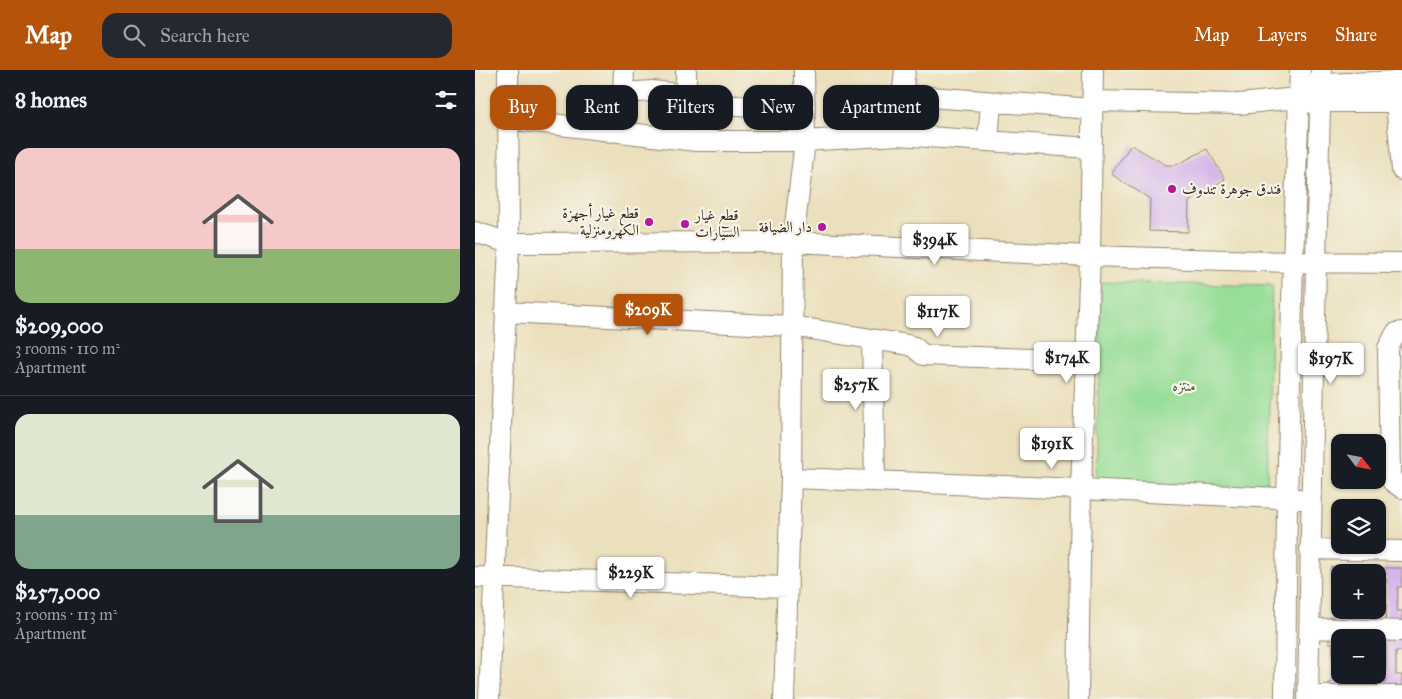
<!DOCTYPE html>
<html lang="en">
<head>
<meta charset="utf-8">
<style>
  body { margin:0; font-family:"IM FELL Great Primer",Amiri,serif; background:#242831; color:#f1f3f6; height:100vh; display:flex; flex-direction:column; font-size:19px; white-space:nowrap }
  * { box-sizing:border-box; margin:0 }
  p { font-size:16px; color:#9ea1a6 }
  .icon { flex:none; width:28px; height:28px; fill:none; stroke:currentColor; stroke-width:2; stroke-linecap:round; stroke-linejoin:round }
  .map { position:relative; flex:1; overflow:hidden }
  .details { display:flex; flex-direction:column; background:#171b24; width:475px }
  .details>* { flex:none }
  .top-card { position:absolute; left:15px; top:15px; width:475px; height:45px; display:flex; gap:10px }
  .needle { width:32px; rotate:122deg }
  .tools { position:absolute; left:856px; top:364px; display:grid; gap:10px }
  .tools a { display:grid; place-items:center; width:55px; height:55px; border-radius:10px; background:#171b24; box-shadow:0 1px 4px #0004; font-size:25px }
  .price { position:absolute; translate:-50% -42px; padding:0 11px; border-radius:5px; background:#fff; color:#222; font-size:16px; line-height:32px; filter:drop-shadow(0 1px 2px #0008) }
  .price::after { content:''; position:absolute; left:50%; top:30px; width:15px; height:11px; margin-left:-8px; background:inherit; clip-path:polygon(0 0,100% 0,50% 100%) }
  .price.current { background:#b45309; color:#fff }
  ul { padding:0; list-style:none }
  li { display:grid; align-content:center; gap:10px; height:265px; padding:0 15px }
  li+li { border-top:1px solid #363941 }
  li span { display:grid; place-items:center; height:155px; border-radius:15px; color:#555 }
  li>.icon { margin-inline-start:auto }
  span .icon { width:90px; height:90px; fill:#fffc; stroke-width:1 }
  li b { font-size:21px }
  h2 { display:flex; justify-content:space-between; align-items:center; height:60px; padding:0 15px; font-size:21px }
  .tag { padding:0 18px; border-radius:15px; background:#171b24; box-shadow:0 1px 4px #0004; font-size:18px; line-height:45px }
  .tag.current { background:#b45309; color:#fff }
  header { display:flex; align-items:center; gap:30px; box-sizing:border-box; height:70px; padding:0 25px; background:#b45309; color:#fff }
  header strong { font-size:24px }
  nav { display:flex; gap:28px; margin-inline-start:auto; font-size:18px }
  .search { width:350px; height:45px; background:#242831; display:flex; align-items:center; gap:12px; box-sizing:border-box; padding:0 18px; border-radius:15px; color:#9ea1a6; font-size:19px }
  main { display:flex; flex:1; min-height:0 }
  .map>svg:first-child { display:block }
</style>
</head>
<body>
<header>
<strong>Map</strong>
<div class="search"><svg class="icon" aria-label="search" viewBox="0 0 24 24"><circle cx="10" cy="10" r="6"/><path d="M15 15l6 6"/></svg>Search here</div>
<nav><a>Map</a><a>Layers</a><a>Share</a></nav>
</header>
<main>
<section class="details">
<h2>8 homes<svg class="icon" aria-label="filters" viewBox="0 0 24 24"><path d="M4 7h16M4 17h16"/><circle cx="9" cy="7" r="2"/><circle cx="15" cy="17" r="2"/></svg></h2>
<ul>
<li><span style="background:linear-gradient(#f6c9c9 65%,#8fb573 0)"><svg class="icon" aria-label="home" viewBox="0 0 24 24"><path d="M3 11l9-7 9 7M6 9v11h12V9"/></svg></span><div><b>$209,000</b><p>3 rooms · 110 m²</p><p>Apartment</p></div></li>
<li><span style="background:linear-gradient(#dfe7d0 65%,#7fa58c 0)"><svg class="icon" aria-label="home" viewBox="0 0 24 24"><path d="M3 11l9-7 9 7M6 9v11h12V9"/></svg></span><div><b>$257,000</b><p>3 rooms · 113 m²</p><p>Apartment</p></div></li>
</ul>
</section>
<div class="map">
<svg width="927" height="629" viewBox="0 0 927 629">
  <rect width="100%" height="100%" fill="#f7f3e8"/>
  <filter id="ink" filterUnits="userSpaceOnUse"><feTurbulence type="fractalNoise" baseFrequency=".02" numOctaves="2"/><feDisplacementMap in="SourceGraphic" scale="10" xChannelSelector="R" yChannelSelector="G"/><feConvolveMatrix kernelMatrix="1 2 1 2 8 2 1 2 1" color-interpolation-filters="sRGB"/></filter>
  <filter id="wash" filterUnits="userSpaceOnUse"><feTurbulence type="fractalNoise" baseFrequency=".0096" numOctaves="4" result="noise"/><feDisplacementMap in="SourceGraphic" scale="20" xChannelSelector="R" yChannelSelector="G"/><feGaussianBlur stdDeviation="1.12" result="paint"/><feColorMatrix in="noise" values="0 0 0 0 0 0 0 0 0 0 0 0 0 0 0 0 0 1.4 0 .05"/><feComposite in="paint" operator="in"/></filter>
  <g filter="url(#wash)">
    <rect width="100%" height="100%" fill="#ebe0bd"/>
    <path fill="#98de98" stroke="#6a845b" d="M626,212L797,216L792,421L621,417Z"/>
    <g id="blocks">
      <path fill="#d1afeb" d="M656,75L691,95H701L732,79L750,109L714,132L713,162L674,161L675,129L636,104Z
        M856,497L901,498V502H865V540H896V548H899V558L854,557V547L858,548L859,508H855Z
        M909,498H927V517H923L922,541H927V558H907L908,549L911,548L912,509H909Z
        M854,562L865,568V605H895V613H899L898,622H853L854,613H857L858,573H854Z
        M907,562L927,563V581H921V605H927V623L907,622V613H910L911,593V573H907Z"/>
    </g>
  </g>
  <g filter="url(#ink)">
    <use href="#blocks" fill-opacity="0" stroke="#93856e" stroke-width="1"/>
    <g fill="none" stroke-linecap="round" stroke-linejoin="round">
      <g stroke="#93856e" stroke-width="22">
        <path id="minor" d="M211,0V25
          M832,16L846,14L927,11
          M920,20L927,100
          M148,23L177,21L211,25L248,35L293,38L330,37
          M428,25L618,39
          M617,31L764,34L812,29L824,32H927
          M34,49L221,71H330L423,65L616,78
          M135,62L148,23L149,0
          M423,65L430,0
          M513,71L516,32
          M0,162L34,173L318,172L615,186L818,192L927,193
          M30,242L317,256L433,275L439,277L448,285L611,291
          M927,262L921,263L913,278L915,405L918,412L927,418
          M397,270L400,411
          M316,408L606,419L825,429
          M835,479L927,481
          M0,507L313,517
          M835,558L927,561
          M833,626H927
          M14,629L34,173L33,0
          M309,629L316,408L318,172L330,71L329,0
          M603,629L606,419L615,186L618,0
          M810,629L812,430L818,192L825,0
          M833,629L841,191L846,0"/>
      </g>
      <use href="#minor" stroke="#fff" stroke-width="20"/>
    </g>
  </g>
  <g fill="#b5179e" stroke="#f7f3e8" stroke-width="2">
    <circle cx="697" cy="119" r="5"/>
    <circle cx="174" cy="152" r="5"/>
    <circle cx="210" cy="154" r="5"/>
    <circle cx="347" cy="157" r="5"/>
  </g>
  <g text-anchor="middle" stroke-width="4.5" stroke-linejoin="round" paint-order="stroke">
    <g font-size="15" fill="#3b2a1e" stroke="#f7f3e8" text-anchor="start">
      <text x="707" y="124">فندق جوهرة تندوف</text>
      <text x="164" y="148" text-anchor="end">قطع غيار أجهزة<tspan x="164" dy="17">الكهرومنزلية</tspan></text>
      <text x="220" y="150">قطع غيار<tspan x="220" dy="17">السيارات</tspan></text>
      <text x="337" y="162" text-anchor="end">دار الضيافة</text>
    </g>
    <g font-size="15" fill="#52573c" stroke="#f7f3e8">
      <text x="709" y="321">منتزه</text>
    </g>
  </g>
</svg>
<div class="tools">
<a><svg class="needle" viewBox="-14 -14 28 28"><path d="M0-13l5 13h-10z" fill="#e53935"/><path d="M0 13l5-13h-10z" fill="#9ea1a6"/></svg></a>
<a><svg class="icon" aria-label="layers" viewBox="0 0 24 24"><path d="M12 4l9 5-9 5-9-5zM3 14l9 5 9-5"/></svg></a>
<a>+</a>
<a>−</a>
</div>
<b class="price" style="left:460px;top:196px">$394K</b>
<b class="price current" style="left:173px;top:266px">$209K</b>
<b class="price" style="left:463px;top:268px">$117K</b>
<b class="price" style="left:592px;top:314px">$174K</b>
<b class="price" style="left:856px;top:315px">$197K</b>
<b class="price" style="left:381px;top:341px">$257K</b>
<b class="price" style="left:577px;top:400px">$191K</b>
<b class="price" style="left:156px;top:529px">$229K</b>
<div class="top-card">
<a class="tag current">Buy</a>
<a class="tag">Rent</a>
<a class="tag">Filters</a>
<a class="tag">New</a>
<a class="tag">Apartment</a>
</div>
</div>
</main>
</body>
</html>
